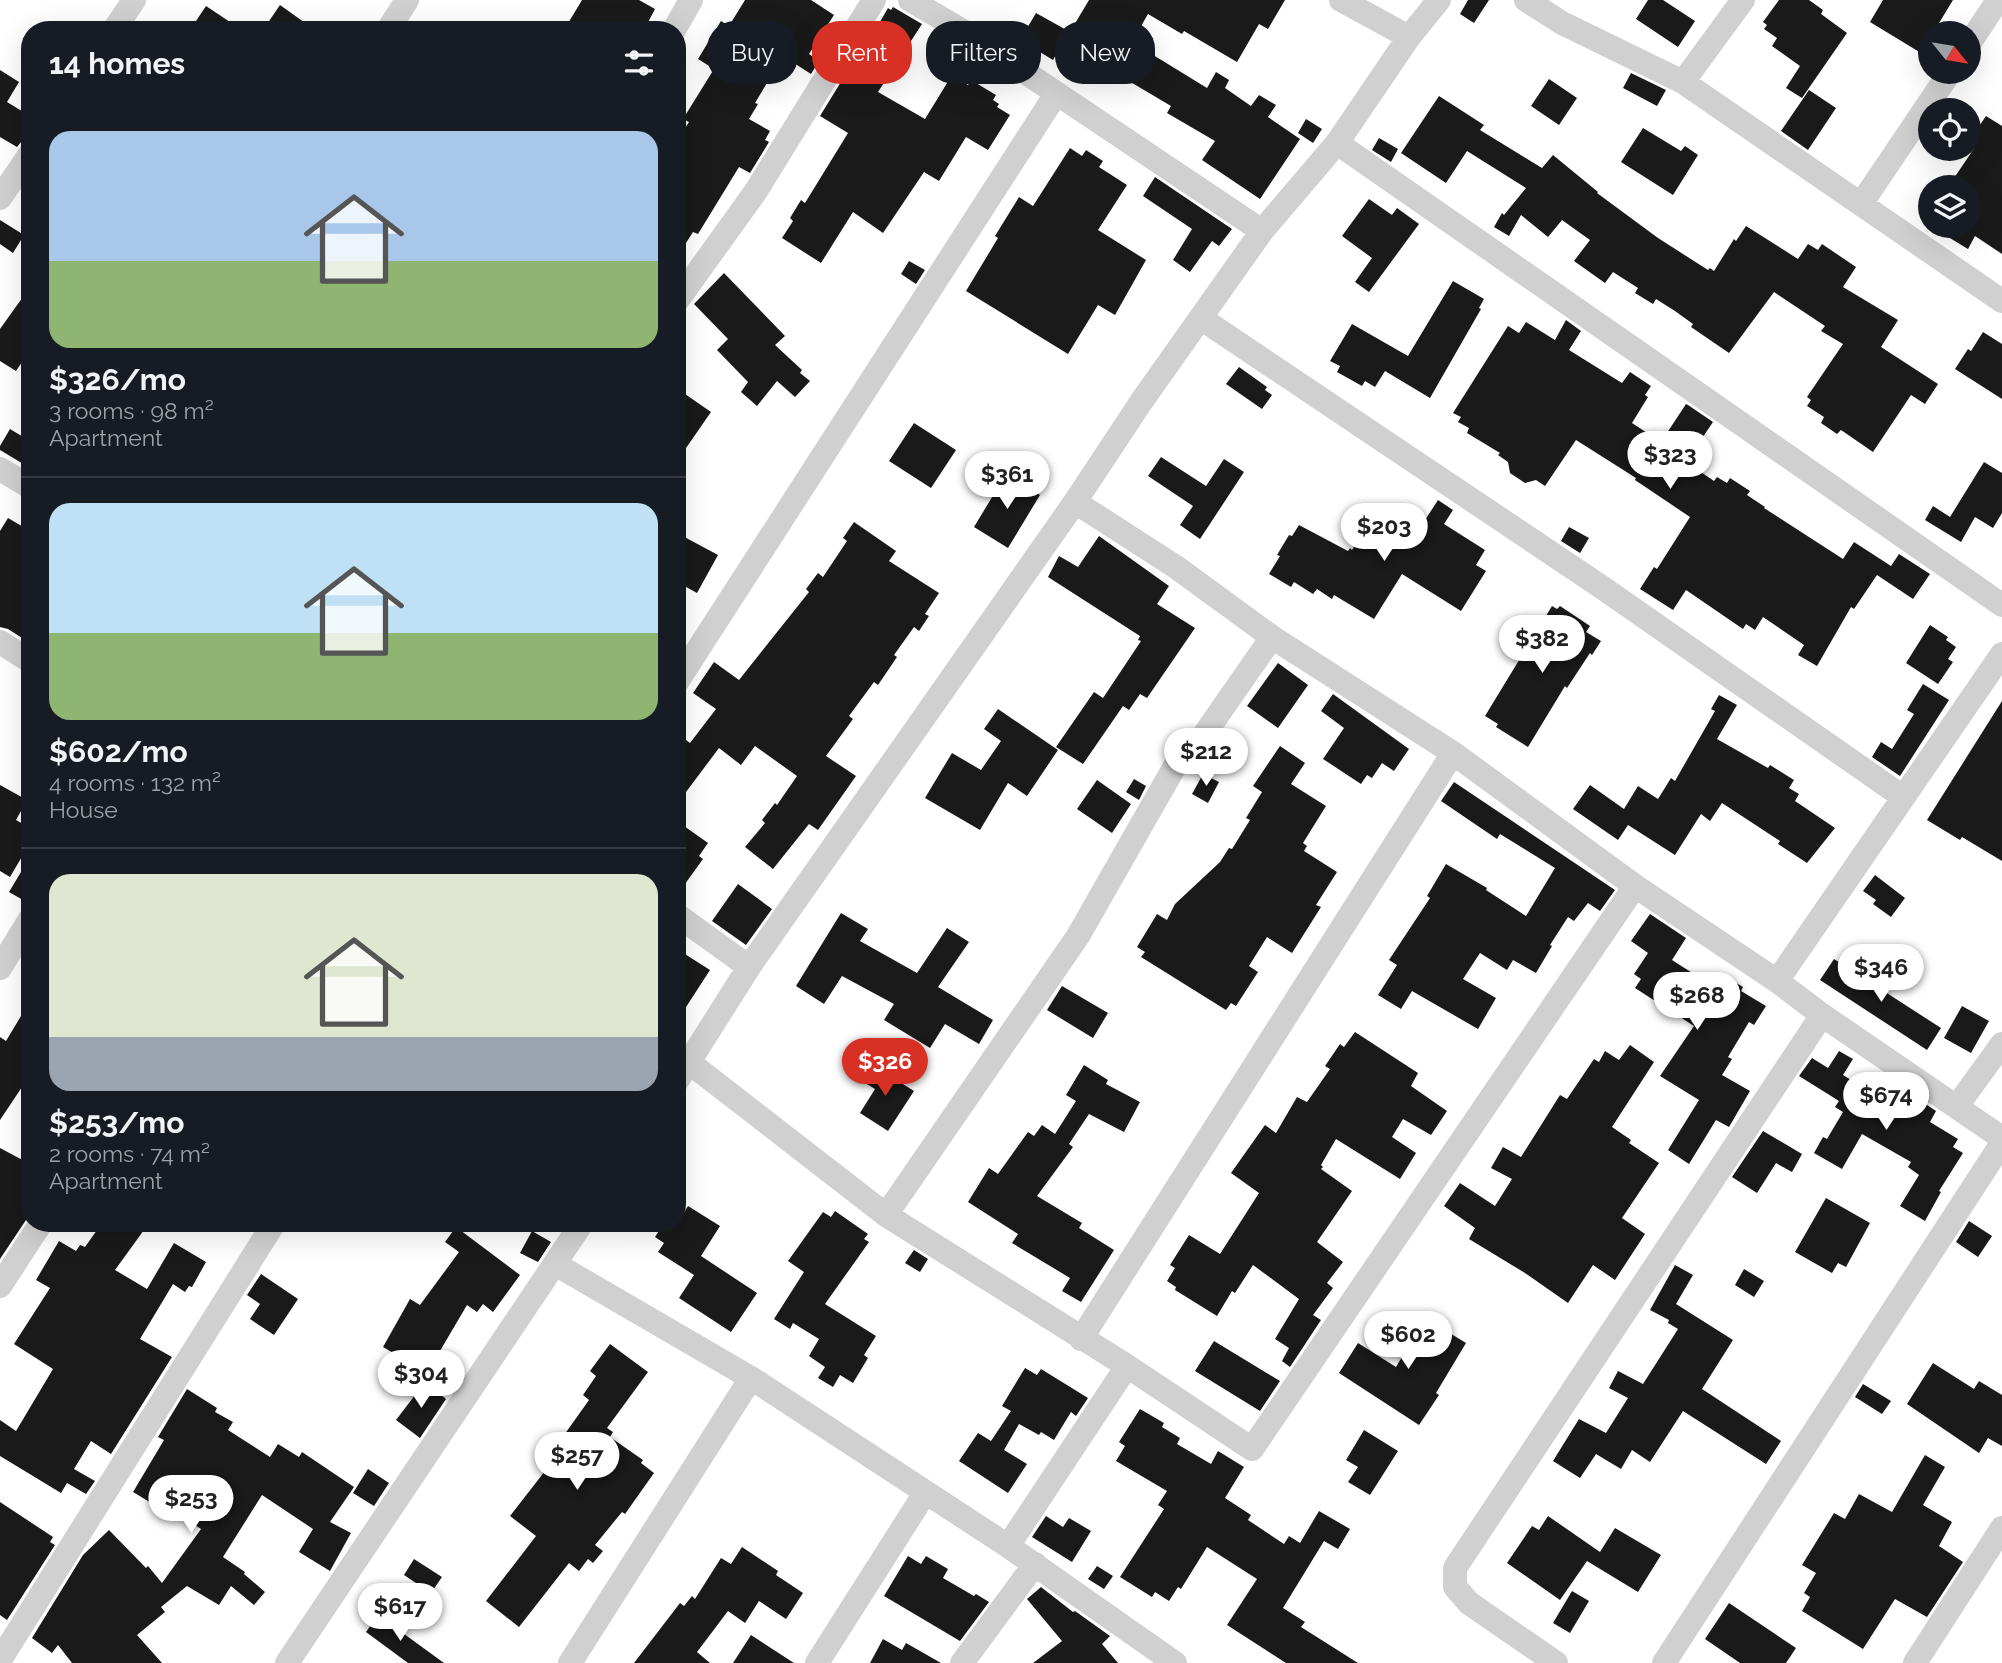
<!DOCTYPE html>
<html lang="en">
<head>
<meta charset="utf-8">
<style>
  body { margin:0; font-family:Raleway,sans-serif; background:#242831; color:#f1f3f6; height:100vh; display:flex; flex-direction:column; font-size:26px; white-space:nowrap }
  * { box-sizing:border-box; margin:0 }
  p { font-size:23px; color:#9ea1a6 }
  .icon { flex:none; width:38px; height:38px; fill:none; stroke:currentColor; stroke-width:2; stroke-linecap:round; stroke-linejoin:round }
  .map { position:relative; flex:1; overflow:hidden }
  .side { position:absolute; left:21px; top:21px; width:665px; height:1211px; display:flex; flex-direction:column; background:#171b24; border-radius:28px; box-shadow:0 7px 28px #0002 }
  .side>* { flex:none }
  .guide { position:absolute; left:707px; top:21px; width:665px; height:63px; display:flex; gap:14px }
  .needle { width:46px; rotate:120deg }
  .tools { position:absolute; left:1918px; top:21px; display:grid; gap:14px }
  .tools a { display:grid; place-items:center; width:63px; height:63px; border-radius:50%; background:#171b24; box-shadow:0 7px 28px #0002; font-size:35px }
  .price { position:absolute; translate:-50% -60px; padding:0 16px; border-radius:24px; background:#fff; color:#222; font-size:23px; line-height:46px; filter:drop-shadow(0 2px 4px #0008) }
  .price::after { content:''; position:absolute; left:50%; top:42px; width:21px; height:16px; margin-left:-10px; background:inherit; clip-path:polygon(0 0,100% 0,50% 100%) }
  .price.on { background:#d93025; color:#fff }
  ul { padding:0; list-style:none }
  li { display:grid; align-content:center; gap:14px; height:371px; padding:0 28px }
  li+li { border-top:2px solid #363941 }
  li span { display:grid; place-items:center; height:217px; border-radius:21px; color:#555 }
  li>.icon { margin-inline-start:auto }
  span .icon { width:126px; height:126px; fill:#fffc; stroke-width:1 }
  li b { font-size:30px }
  h2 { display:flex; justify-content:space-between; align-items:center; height:84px; padding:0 28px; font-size:30px }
  .tag { padding:0 24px; border-radius:28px; background:#171b24; box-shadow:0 7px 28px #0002; font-size:24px; line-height:63px }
  .tag.on { background:#d93025; color:#fff }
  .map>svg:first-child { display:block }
</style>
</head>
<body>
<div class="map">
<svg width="2002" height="1663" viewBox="0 0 2002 1663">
  <rect width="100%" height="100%" fill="#fff"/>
  <path fill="#1a1a1a" d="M582,0H639L655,9L644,30H564Z
    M745,0H811L834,15L809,54L819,61L811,74L783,56L755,103L758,104L749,119L770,131L765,140L769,142L750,173L739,167L698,234L693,232L677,257V141L689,122L683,119L714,69L698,59L721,21L729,26Z
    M1089,0H1285L1268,29L1259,24L1237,62L1184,31L1182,34L1148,14L1132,42L1207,88L1216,72L1229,80L1225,88L1251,106L1259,95L1276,105L1268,117L1300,139L1260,199L1202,160L1215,141L1167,113L1171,106L1117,74L1120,69L1092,52L1083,68L1057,53L1053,60L1020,40L1036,13L1070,32Z
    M1468,0H1489L1474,23L1460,14Z
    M1648,0H1663L1695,21L1678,47L1636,19Z
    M1779,0H1809L1823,10L1821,14L1847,33L1802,98L1786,88L1800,66L1772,46L1777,38L1764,29L1767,25L1763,22Z
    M1883,0H1953L1933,33H1930V38L1921,53L1870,22Z
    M280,5L315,30H263Z
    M206,6L242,30H190Z
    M893,7L922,24L878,92L925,119L952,75L968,85L971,80L996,95L993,100L999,104L997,107L1010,115L988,150L966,137L939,181L924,172L883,233L853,212L821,263L782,238L793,221L790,218L801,200L805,203L848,133L820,116L844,77L847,79L888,8L891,10Z
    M0,70L19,82L7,102L30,116V131L17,147L0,137Z
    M1631,73L1666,90L1657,106L1623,88Z
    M1549,79L1577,98L1559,125L1531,106Z
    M1809,90L1836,108L1808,150L1781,131Z
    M1439,96L1484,125L1480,130L1542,168L1553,155L1598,192L1597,193L1658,238L1708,270L1710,268L1714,271L1734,239L1736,241L1746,226L1798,259L1808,244L1818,250L1822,244L1856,267L1843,287L1898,320L1881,347L1938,384L1925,404L1911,395L1873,452L1841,430L1837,434L1821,423L1824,417L1807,406L1811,400L1807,397L1843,344L1821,331L1825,326L1774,292L1729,353L1691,327L1693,324L1675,311L1656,299L1653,304L1635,293L1638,288L1613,272L1605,283L1574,261L1590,240L1562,220L1548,237L1521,215L1509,236L1494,227L1502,213L1504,215L1526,188L1467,151L1446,183L1401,153Z
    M1986,116L2002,126V254L1975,236L1968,249L1930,226H1969V187H1948L1975,147L1969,141Z
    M1306,119L1322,129L1313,143L1298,133Z
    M1643,128L1681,151L1685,146L1698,155L1673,195L1621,162Z
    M1379,138L1398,149L1391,162L1372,150Z
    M1070,148L1082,156L1086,150L1103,161L1099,167L1127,185L1098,230L1146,260L1115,315L1098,305L1068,354L966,291L998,238L995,236L1019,197L1033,206Z
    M1155,177L1232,229L1219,246L1212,241L1190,272L1173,260L1192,229L1143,196Z
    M1369,199L1392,215L1397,208L1419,224L1369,292L1355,282L1372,258L1342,236Z
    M0,220L24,235L13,253L0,244Z
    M909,261L925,270L916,284L901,274Z
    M724,273L785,336L775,345L802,370L800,373L810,381L795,397L777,381L757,406L741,392L748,382L717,350L728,339L694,304Z
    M1453,281L1484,299L1479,308L1481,309L1430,398L1385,371L1375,387L1365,381L1362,386L1337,372L1340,366L1330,361L1352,324L1408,356Z
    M30,287V366L22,362L16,371L0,361V329Z
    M1566,320L1581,331L1569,350L1622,383L1630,372L1651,386L1645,395L1648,397L1632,423L1661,442L1686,404L1688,405L1713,422L1686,462L1714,481L1717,477L1727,483L1730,478L1750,491L1747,495L1765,507L1764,508L1843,559L1854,542L1891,566L1899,554L1930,574L1913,599L1877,575L1854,609L1851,607L1817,666L1798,655L1804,645L1763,617L1755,630L1746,624L1743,629L1686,590L1673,610L1640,589L1654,567L1657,569L1690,517L1635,480L1636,478L1576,440L1545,486L1536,480L1525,483L1510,473L1508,462L1498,455L1500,453L1467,433L1469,428L1458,422L1461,417L1453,413L1508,326L1519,333L1526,322L1555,340Z
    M1983,332L2002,344V399L1955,369L1968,349L1971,351Z
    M1239,367L1267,387L1265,390L1272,395L1262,409L1226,384Z
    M685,394L711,412L677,461V406Z
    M914,423L956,450L931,488L889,461Z
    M10,429L30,441V468L0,450V446Z
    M1161,457L1206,486L1224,459L1244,472L1200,539L1180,525L1193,506L1148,476Z
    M1984,462L2002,473V513L1993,528L1975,517L1961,542L1925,520L1933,506L1950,517Z
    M1006,474L1040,495L1008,548L974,527Z
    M1438,500L1453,510L1444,524L1485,550L1476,565L1486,571L1461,611L1402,574L1374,619L1334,595L1332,599L1317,589L1313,594L1294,582L1291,587L1269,574L1280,556L1277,555L1289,535L1292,536L1299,525L1348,551L1350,548L1352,550L1375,513L1414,537Z
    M8,518L30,531V643L8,629L0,627V531Z
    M854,522L896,551L889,561L939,593L925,614L929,616L919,631L914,627L894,655L897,657L878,685L874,682L849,716L853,719L826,756L856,776L818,830L809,824L773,869L745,847L765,823L762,820L775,803L777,805L797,776L755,746L741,765L719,748L677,804V733L690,743L716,709L693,693L714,662L739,680L809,592L806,589L818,573L823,577L847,541L843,538Z
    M1569,527L1589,538L1580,553L1561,541Z
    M677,533L718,555L697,593L677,582Z
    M1099,536L1169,586L1157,604L1195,628L1147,698L1140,694L1129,710L1123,706L1083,764L1056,747L1094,692L1103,698L1141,641L1138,640L1140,636L1048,577L1059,556L1078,567Z
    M1552,606L1557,609L1560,606L1590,626L1586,632L1601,641L1592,655L1590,653L1567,688L1565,686L1528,747L1496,727L1498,724L1485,716Z
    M1930,625L1948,637L1946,640L1956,647L1948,659L1953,662L1938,684L1906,663Z
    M1278,663L1308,685L1278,728L1247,706Z
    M1923,684L1949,700L1900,776L1872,757L1881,742L1892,749L1914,714L1907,710Z
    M1333,694L1409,749L1394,771L1382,763L1372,778L1367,775L1361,784L1323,759L1344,728L1321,711Z
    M1719,695L1737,705L1717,739L1768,768L1770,765L1794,780L1789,788L1799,794L1795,801L1835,828L1807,863L1778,844L1780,841L1722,803L1710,821L1701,814L1675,855L1628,825L1618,840L1573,809L1590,785L1624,809L1638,786L1658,799L1671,778L1675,781L1715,711L1711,709Z
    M2002,701V861L1962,837L1960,840L1927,820Z
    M998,709L1058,750L1027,796L1008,783L980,830L925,798L952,753L981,770L1001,741L984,729Z
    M1280,746L1305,763L1291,784L1326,806L1303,843L1307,846L1304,851L1337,872L1316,905L1321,907L1292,953L1267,937L1249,966L1258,972L1236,1006L1231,1003L1226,1010L1141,957L1145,952L1137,947L1157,914L1167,920L1175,904L1220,862L1229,848L1232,849L1250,820L1246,818L1262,792L1253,786Z
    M1203,774L1219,782L1208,803L1192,794Z
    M1134,779L1146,786L1139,800L1126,792Z
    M1097,780L1131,804L1112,833L1077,809Z
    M1454,782L1615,890L1600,911L1588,903L1574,921L1568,917L1550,945L1552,946L1536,973L1513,960L1507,970L1480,953L1463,979L1496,998L1478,1029L1412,991L1401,1009L1378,995L1397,965L1389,960L1430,898L1427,896L1446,864L1487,888L1486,890L1526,916L1555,868L1500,834L1497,839L1441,801Z
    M0,785L27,800L16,820L30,828V843L10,877L0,871Z
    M677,821L708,843L699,856L703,859L677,895Z
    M30,857V904L9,892Z
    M1875,875L1905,898L1891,917L1873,904L1876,900L1863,891Z
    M738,884L772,909L746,945L712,921Z
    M841,913L868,929L860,941L917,973L947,928L969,942L938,987L993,1020L979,1044L945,1024L930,1048L884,1020L894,1004L842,976L824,1004L796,986Z
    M1650,914L1686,938L1672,960L1708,983L1713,974L1726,982L1728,978L1743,987L1741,991L1766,1006L1754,1025L1749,1022L1728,1057L1732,1059L1722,1075L1750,1091L1729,1127L1716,1120L1689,1164L1668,1150L1699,1100L1660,1076L1694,1026L1635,988L1641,979L1634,974L1648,953L1631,941Z
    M677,949L710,970L677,1021Z
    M1834,959L1941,1028L1927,1050L1820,980Z
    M1062,986L1108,1013L1093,1038L1047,1010Z
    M30,1001V1092L22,1087L0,1120V1037L6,1041Z
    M1962,1006L1989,1021L1971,1053L1944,1038Z
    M1355,1032L1418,1073L1411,1086L1447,1111L1431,1135L1403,1119L1392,1137L1416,1153L1400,1179L1336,1139L1321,1165L1323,1167L1321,1169L1352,1191L1317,1242L1343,1262L1327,1283L1333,1288L1313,1315L1321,1320L1290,1367L1282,1361L1289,1348L1275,1339L1299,1299L1253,1265L1235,1293L1232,1291L1217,1316L1175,1290L1176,1287L1167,1281L1175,1268L1170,1265L1189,1235L1220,1254L1259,1193L1231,1173L1265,1125L1276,1133L1297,1097L1307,1102L1330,1069L1325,1066L1340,1044L1344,1047Z
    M1630,1045L1654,1062L1612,1127L1631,1140L1629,1143L1659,1163L1622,1218L1645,1234L1615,1280L1593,1265L1568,1303L1525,1273L1469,1239L1475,1228L1444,1206L1460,1183L1495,1206L1512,1179L1491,1168L1503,1147L1521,1157L1560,1095L1567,1099L1594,1059L1599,1062L1605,1051L1619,1060Z
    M1839,1051L1853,1059L1843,1075L1893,1106L1903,1089L1936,1111L1930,1122L1958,1139L1953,1147L1963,1153L1939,1191L1941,1192L1925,1221L1900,1206L1919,1175L1908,1167L1911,1162L1862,1134L1842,1169L1814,1153L1823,1137L1827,1139L1843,1112L1835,1107L1839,1101L1799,1076L1812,1058L1828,1068Z
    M873,1065L914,1091L888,1131L860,1113L875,1089L862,1081Z
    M1084,1065L1108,1080L1106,1084L1140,1102L1124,1132L1089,1114L1069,1144L1073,1147L1037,1196L1082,1223L1079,1228L1114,1250L1081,1302L1062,1291L1070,1278L1012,1243L1018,1234L968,1202L989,1168L998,1174L1028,1132L1034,1136L1042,1125L1055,1134L1076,1101L1066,1095Z
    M1763,1131L1802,1154L1792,1172L1776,1163L1757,1193L1732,1177Z
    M0,1148L30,1164V1214L0,1259Z
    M1826,1198L1870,1223L1846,1267L1838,1263L1832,1273L1795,1252Z
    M688,1206L720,1226L701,1256L757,1293L731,1332L679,1298L694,1275L658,1252L664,1243L655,1237L664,1223H677L679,1212L683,1214Z
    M835,1211L868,1234L864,1239L869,1242L825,1304L876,1336L864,1355L868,1358L853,1383L840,1375L833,1387L818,1378L825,1367L809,1356L819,1339L793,1323L790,1329L774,1319L804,1272L788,1261L823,1212L831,1217Z
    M1969,1221L1992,1236L1978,1257L1956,1242Z
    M102,1223H149L115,1270L147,1289L174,1243L206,1262L192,1287L189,1286L185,1292L173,1284L140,1339L172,1357L111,1454L91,1441L74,1469L95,1481L86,1494L67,1483L61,1493L0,1456V1420L16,1431L53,1369L14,1344L50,1288L36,1280L59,1241L76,1251L80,1245L85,1247Z
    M456,1227L520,1275L493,1312L483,1304L477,1312L467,1305L427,1373L383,1347L410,1299L420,1305L459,1252L445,1242Z
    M532,1231L551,1242L538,1262L520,1253Z
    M914,1250L928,1259L920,1272L905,1263Z
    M1675,1265L1693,1275L1676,1304L1733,1340L1702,1389L1781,1441L1766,1464L1683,1411L1650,1462L1632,1450L1621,1469L1596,1454L1580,1478L1553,1461L1579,1419L1606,1433L1628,1398L1609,1388L1618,1371L1643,1384L1678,1329L1668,1323L1669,1320L1650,1310Z
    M1744,1269L1764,1281L1754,1297L1735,1285Z
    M261,1274L298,1299L274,1335L250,1319L260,1304L247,1295Z
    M1425,1318L1466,1343L1436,1393L1439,1395L1419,1425L1339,1373L1358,1343L1396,1367Z
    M1214,1341L1280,1381L1260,1411L1195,1371Z
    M610,1344L648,1372L607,1428L613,1432L610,1437L643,1460L641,1463L654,1473L625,1514L622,1512L595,1545L603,1551L593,1563L588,1559L579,1571L569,1563L519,1627L486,1601L536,1536L510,1516L552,1462L547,1459L589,1400L583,1395L596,1376L590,1371Z
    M1933,1363L1974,1389L1979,1381L2002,1395V1446L1988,1438L1979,1453L1907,1404Z
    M1025,1368L1037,1375L1041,1369L1088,1398L1076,1416L1071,1412L1054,1440L1041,1432L1039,1435L1019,1424L1004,1450L1027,1464L1008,1493L959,1461L978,1433L991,1441L1011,1411L1002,1406Z
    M425,1382L446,1399L420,1438L396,1420Z
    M1863,1384L1891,1401L1882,1414L1855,1397Z
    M187,1389L217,1408L215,1412L233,1422L228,1430L270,1457L278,1444L299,1457L302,1452L354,1487L330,1522L351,1533L330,1571L299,1552L313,1529L262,1495L223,1557L245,1572L244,1574L265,1592L254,1605L231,1586L219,1605L187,1586L161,1607L165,1612L137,1635L162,1663H72L58,1645L52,1653L32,1638L83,1555L109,1530L146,1568L148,1566L162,1583L201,1529L195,1525L201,1515L166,1493L158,1507L133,1492L164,1440L158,1437Z
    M1140,1409L1164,1423L1162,1427L1180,1438L1177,1444L1211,1464L1218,1451L1244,1467L1225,1498L1251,1515L1248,1520L1284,1544L1289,1536L1300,1543L1319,1511L1350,1529L1338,1549L1324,1541L1283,1608L1305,1622L1301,1627L1358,1663H1286L1227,1625L1257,1579L1207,1547L1181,1589L1178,1587L1169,1601L1155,1592L1152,1597L1120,1577L1164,1509L1158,1505L1167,1491L1116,1461L1125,1446L1119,1442Z
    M1364,1430L1398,1451L1370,1495L1348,1482L1358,1467L1346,1460Z
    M1925,1455L1945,1467L1923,1505L1952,1522L1939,1546L1963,1562L1927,1617L1895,1599L1863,1649L1802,1611L1810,1597L1804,1593L1816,1573L1802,1565L1834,1513L1845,1519L1859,1494L1892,1512Z
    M368,1469L389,1483L374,1506L353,1493Z
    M0,1502L53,1537L50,1542L55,1545L7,1620L0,1615Z
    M1046,1516L1063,1527L1069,1518L1091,1531L1072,1562L1032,1537Z
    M1548,1516L1600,1552L1615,1528L1661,1555L1638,1592L1587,1561L1560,1600L1507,1563L1532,1526L1539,1530Z
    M742,1547L778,1571L776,1575L803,1593L786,1619L759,1601L745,1623L728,1611L697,1652L710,1663H634L680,1603L684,1606L692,1596L695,1599L721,1558L731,1564Z
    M908,1556L921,1564L926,1556L948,1569L943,1578L974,1596L976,1594L989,1602L960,1641L884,1596Z
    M414,1559L442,1577L431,1593L404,1575Z
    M1097,1566L1113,1576L1104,1589L1088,1579Z
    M1041,1587L1073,1612L1075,1611L1110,1636L1102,1644L1118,1663H1033L1062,1641L1027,1599Z
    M1572,1591L1589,1601L1570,1633L1553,1623Z
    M1729,1603L1796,1648L1786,1663H1740L1705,1639Z
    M378,1615L444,1663H408L366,1632Z
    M751,1635L794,1663H733Z
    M883,1639L902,1650L906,1643L941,1663H870Z"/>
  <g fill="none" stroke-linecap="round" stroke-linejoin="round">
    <path stroke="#d0d0d0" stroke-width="24" d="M910,0L968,34L1262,231
      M1341,0L1409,37
      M1526,0L1562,23L1683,82L2002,301
      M114,30L134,0
      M388,30L407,0
      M674,30L691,0
      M1969,44L1998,0
      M1683,82L1743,0
      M1337,143L2002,605
      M0,198L30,154
      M1861,204L1950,72
      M677,301L756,191L874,0
      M1202,319L1603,588L1903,797
      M0,469L30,487
      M1075,502L1176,567L1272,637L1453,753L1635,886L1777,981L1822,1015L2002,1138
      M0,642L30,661
      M677,682L1056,94
      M677,915L749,967
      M0,968L30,919
      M1777,981L2002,654
      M677,1053L886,1215L1127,1366L1252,1449L1635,886
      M677,1081L749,967L1075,502L1141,402L1262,231L1337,143L1409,37L1439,0
      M1957,1106L2002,1044
      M886,1215L1078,936L1175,766L1199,742L1272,637
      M555,1264L751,1378L1008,1546L1175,1663
      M0,1286L41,1223
      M1081,1339L1453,753
      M1008,1546L1127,1366
      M0,1660L274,1223
      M287,1663L582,1223
      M570,1663L751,1378
      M817,1663L925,1493
      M962,1663L1035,1564
      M1556,1663L1469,1603L1455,1587V1568L1822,1015
      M1664,1663L2002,1143
      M1915,1663L2002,1528"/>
  </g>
</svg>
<div class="tools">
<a><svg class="needle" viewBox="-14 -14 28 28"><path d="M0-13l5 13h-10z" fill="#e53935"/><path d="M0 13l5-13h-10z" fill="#9ea1a6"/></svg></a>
<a><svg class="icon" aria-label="locate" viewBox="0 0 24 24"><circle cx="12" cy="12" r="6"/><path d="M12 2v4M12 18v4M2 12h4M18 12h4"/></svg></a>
<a><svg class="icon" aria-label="layers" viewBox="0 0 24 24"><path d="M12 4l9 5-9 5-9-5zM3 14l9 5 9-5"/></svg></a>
</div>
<b class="price" style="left:1670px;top:491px">$323</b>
<b class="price" style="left:1007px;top:511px">$361</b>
<b class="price" style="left:1384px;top:563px">$203</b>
<b class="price" style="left:1542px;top:675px">$382</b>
<b class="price" style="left:1206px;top:788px">$212</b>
<b class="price" style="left:1881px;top:1004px">$346</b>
<b class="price" style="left:1697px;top:1032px">$268</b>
<b class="price on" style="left:885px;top:1098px">$326</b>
<b class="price" style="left:1886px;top:1132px">$674</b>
<b class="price" style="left:1408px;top:1371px">$602</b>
<b class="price" style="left:421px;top:1410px">$304</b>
<b class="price" style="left:577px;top:1492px">$257</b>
<b class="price" style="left:191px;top:1535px">$253</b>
<b class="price" style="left:400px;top:1643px">$617</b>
<div class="guide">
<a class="tag">Buy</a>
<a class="tag on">Rent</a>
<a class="tag">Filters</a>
<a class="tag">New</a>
</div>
<section class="side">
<h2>14 homes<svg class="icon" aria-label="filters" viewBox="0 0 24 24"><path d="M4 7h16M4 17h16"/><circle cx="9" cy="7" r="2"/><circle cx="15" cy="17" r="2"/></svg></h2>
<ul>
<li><span style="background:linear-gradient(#a9c7e8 60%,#8fb573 0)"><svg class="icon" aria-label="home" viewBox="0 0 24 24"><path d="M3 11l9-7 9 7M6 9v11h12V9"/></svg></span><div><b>$326/mo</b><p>3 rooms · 98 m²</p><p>Apartment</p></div></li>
<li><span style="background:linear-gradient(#bfe0f5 60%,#8fb573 0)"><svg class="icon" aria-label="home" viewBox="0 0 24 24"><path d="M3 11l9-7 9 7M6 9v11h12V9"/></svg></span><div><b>$602/mo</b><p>4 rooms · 132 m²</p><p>House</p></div></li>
<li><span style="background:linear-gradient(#dfe7d0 75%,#9aa5b1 0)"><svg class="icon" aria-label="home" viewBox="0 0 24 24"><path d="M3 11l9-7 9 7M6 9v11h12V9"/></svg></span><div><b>$253/mo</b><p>2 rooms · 74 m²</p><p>Apartment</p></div></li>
</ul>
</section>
</div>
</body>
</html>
